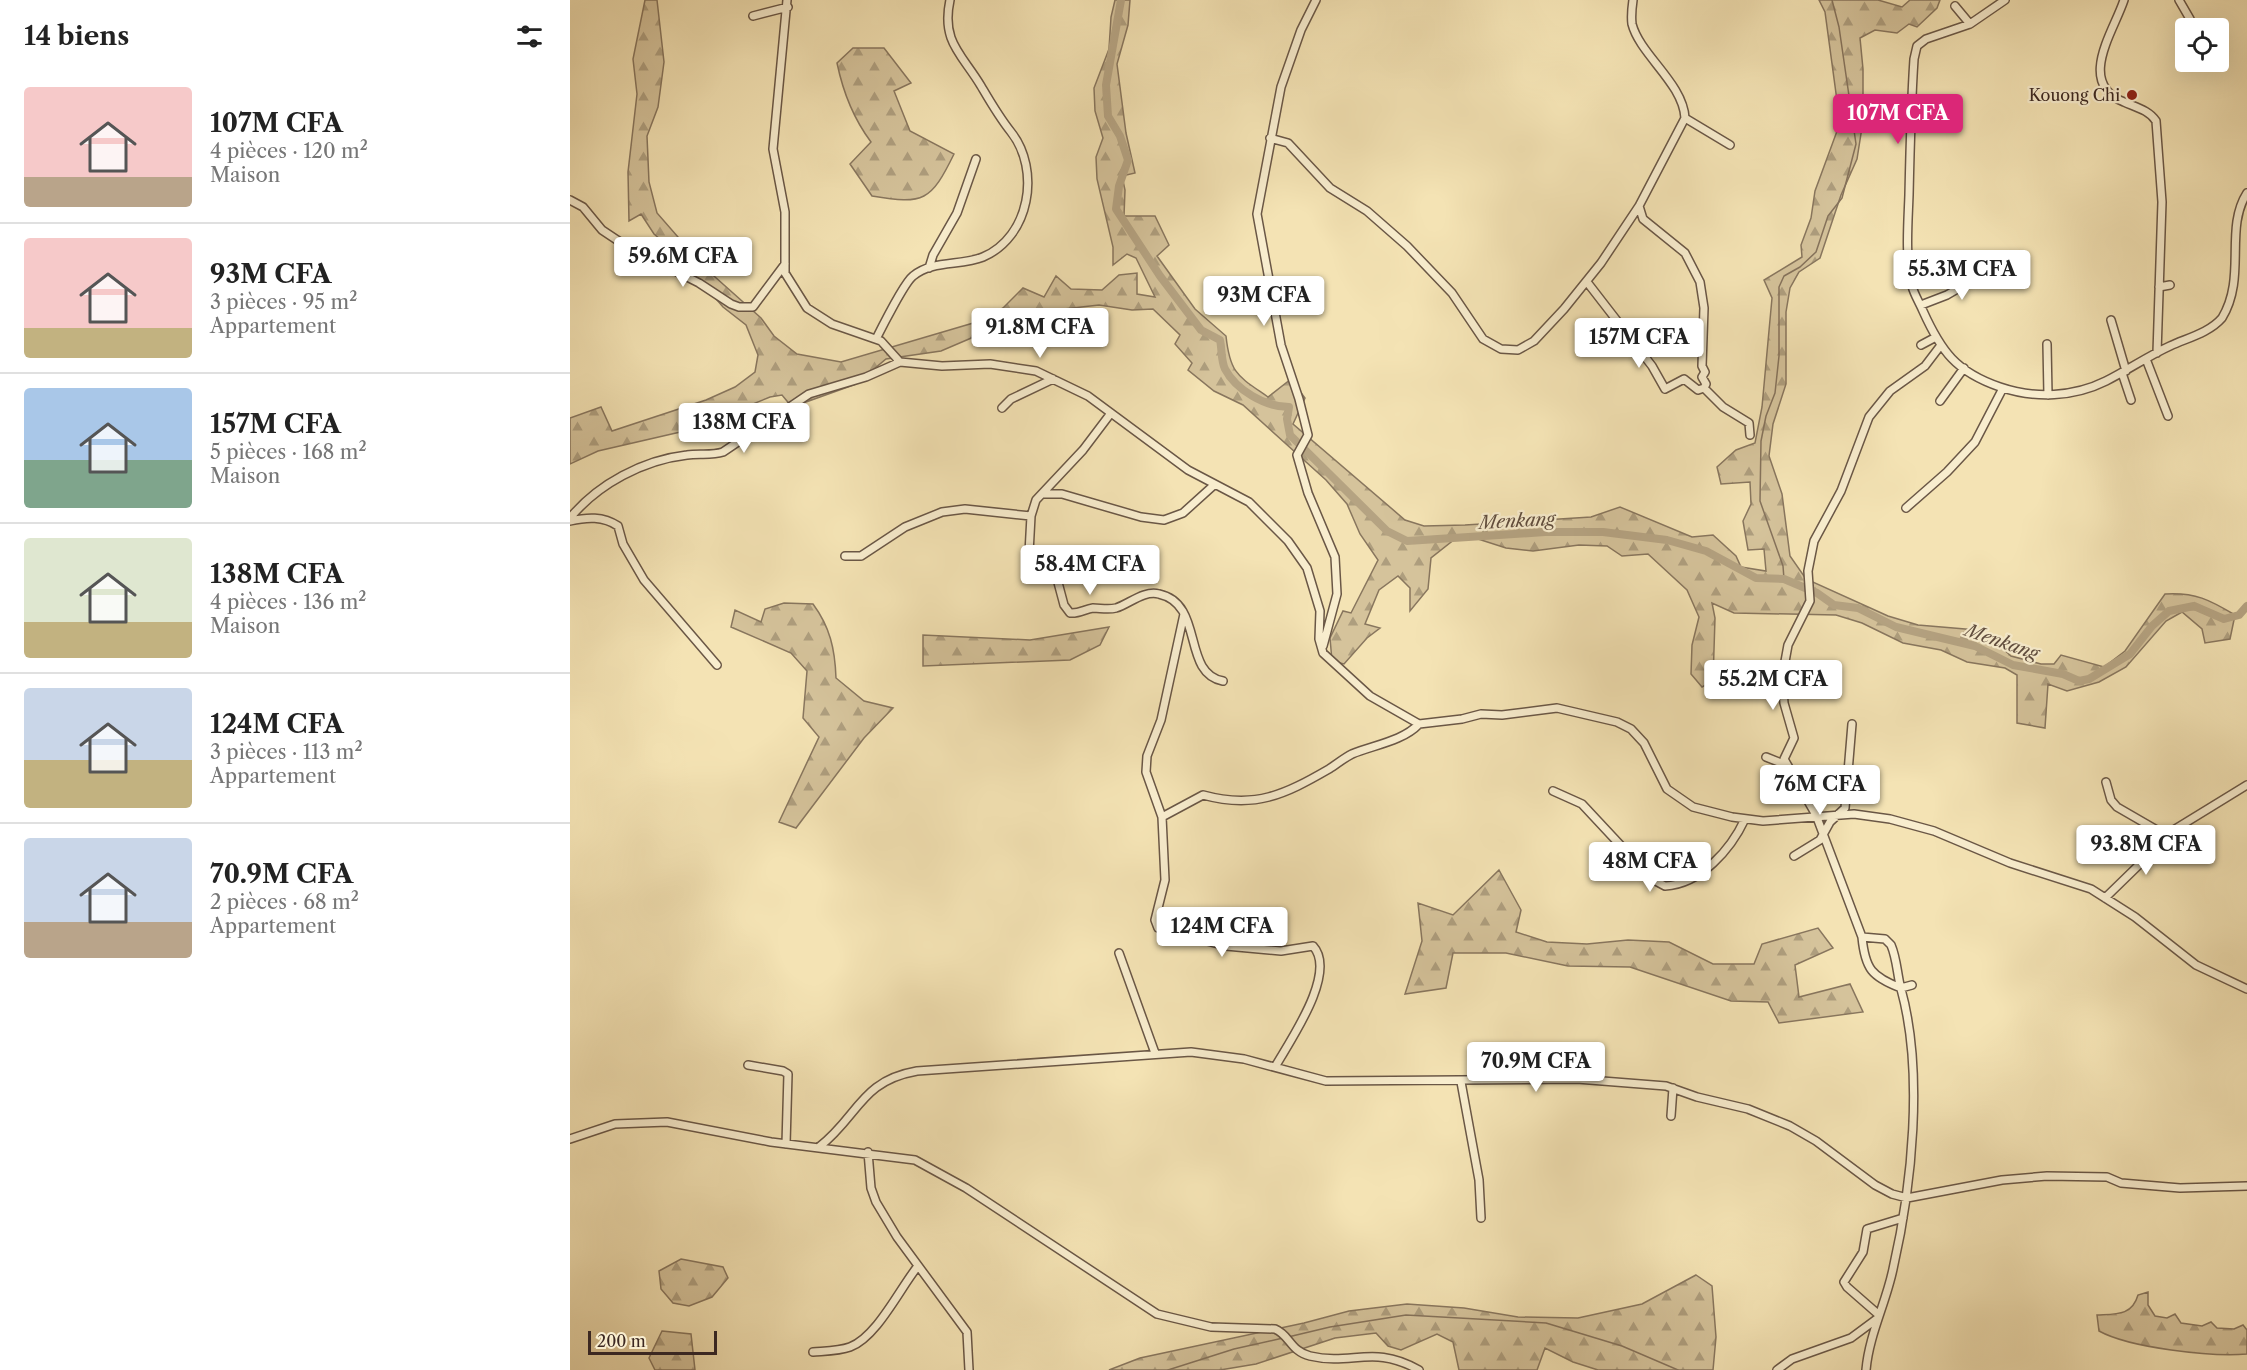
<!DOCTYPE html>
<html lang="fr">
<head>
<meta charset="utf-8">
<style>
  body { margin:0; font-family:"Libre Caslon Text",serif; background:#f6f6f6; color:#222; height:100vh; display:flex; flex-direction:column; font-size:22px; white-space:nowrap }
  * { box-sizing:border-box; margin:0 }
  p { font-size:20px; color:#767676 }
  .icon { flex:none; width:33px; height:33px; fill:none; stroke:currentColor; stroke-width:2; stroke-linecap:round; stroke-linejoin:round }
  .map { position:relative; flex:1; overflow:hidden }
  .sheet { display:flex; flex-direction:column; background:#fff; width:570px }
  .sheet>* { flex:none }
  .buttons { position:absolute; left:1605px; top:18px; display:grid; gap:12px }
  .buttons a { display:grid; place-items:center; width:54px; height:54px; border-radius:6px; background:#fff; box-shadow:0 6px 24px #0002; font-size:30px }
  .scale { position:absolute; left:18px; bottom:15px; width:129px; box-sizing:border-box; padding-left:6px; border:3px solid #3c2821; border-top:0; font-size:16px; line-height:21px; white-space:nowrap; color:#3c2821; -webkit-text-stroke:4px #f8edce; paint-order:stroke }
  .price { position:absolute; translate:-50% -51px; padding:0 14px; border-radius:6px; background:#fff; color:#222; font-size:20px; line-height:39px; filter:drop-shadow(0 2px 3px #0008) }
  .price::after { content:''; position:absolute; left:50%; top:36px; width:18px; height:14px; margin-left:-9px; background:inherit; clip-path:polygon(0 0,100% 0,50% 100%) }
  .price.current { background:#db2777; color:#fff }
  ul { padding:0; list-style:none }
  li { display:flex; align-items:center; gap:18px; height:150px; padding:0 24px }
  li+li { border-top:2px solid #e0e0e0 }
  li span { display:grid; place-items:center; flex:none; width:168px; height:120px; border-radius:6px; color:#555 }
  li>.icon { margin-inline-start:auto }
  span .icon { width:72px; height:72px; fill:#fffc; stroke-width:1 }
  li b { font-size:26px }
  h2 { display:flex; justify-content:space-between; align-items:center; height:72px; padding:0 24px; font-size:26px }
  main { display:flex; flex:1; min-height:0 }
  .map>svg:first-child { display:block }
</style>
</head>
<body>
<main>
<section class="sheet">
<h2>14 biens<svg class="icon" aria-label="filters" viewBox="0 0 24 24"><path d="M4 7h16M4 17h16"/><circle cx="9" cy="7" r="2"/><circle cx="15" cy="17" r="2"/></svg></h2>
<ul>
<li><span style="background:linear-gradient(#f6c9c9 75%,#b9a48a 0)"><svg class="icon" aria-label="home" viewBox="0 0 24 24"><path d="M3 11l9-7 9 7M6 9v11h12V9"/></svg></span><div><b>107M CFA</b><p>4 pièces · 120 m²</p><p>Maison</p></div></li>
<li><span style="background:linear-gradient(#f6c9c9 75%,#c2b280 0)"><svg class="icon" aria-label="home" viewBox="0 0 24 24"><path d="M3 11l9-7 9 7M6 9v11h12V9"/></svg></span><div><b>93M CFA</b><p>3 pièces · 95 m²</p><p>Appartement</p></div></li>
<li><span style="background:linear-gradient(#a9c7e8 60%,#7fa58c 0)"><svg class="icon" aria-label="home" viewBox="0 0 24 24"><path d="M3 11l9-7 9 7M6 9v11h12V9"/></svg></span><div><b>157M CFA</b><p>5 pièces · 168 m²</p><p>Maison</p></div></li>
<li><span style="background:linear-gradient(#dfe7d0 70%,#c2b280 0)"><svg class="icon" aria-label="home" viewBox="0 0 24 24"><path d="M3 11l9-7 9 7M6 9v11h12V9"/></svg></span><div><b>138M CFA</b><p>4 pièces · 136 m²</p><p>Maison</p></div></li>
<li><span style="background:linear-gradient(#c9d6e8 60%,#c2b280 0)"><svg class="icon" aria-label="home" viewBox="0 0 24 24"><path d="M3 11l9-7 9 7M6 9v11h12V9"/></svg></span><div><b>124M CFA</b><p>3 pièces · 113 m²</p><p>Appartement</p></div></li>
<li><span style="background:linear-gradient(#c9d6e8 70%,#b9a48a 0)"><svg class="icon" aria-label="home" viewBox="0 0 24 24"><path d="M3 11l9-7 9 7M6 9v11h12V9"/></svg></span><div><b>70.9M CFA</b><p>2 pièces · 68 m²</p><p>Appartement</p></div></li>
</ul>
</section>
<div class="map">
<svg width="1677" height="1370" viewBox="0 0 1677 1370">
  <defs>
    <pattern id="forest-firs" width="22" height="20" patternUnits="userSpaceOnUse" patternTransform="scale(1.5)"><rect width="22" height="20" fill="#d5c39b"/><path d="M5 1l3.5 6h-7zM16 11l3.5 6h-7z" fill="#ae9e7e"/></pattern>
  </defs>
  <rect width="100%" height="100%" fill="#f4e3b4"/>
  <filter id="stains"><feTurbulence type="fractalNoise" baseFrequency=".00333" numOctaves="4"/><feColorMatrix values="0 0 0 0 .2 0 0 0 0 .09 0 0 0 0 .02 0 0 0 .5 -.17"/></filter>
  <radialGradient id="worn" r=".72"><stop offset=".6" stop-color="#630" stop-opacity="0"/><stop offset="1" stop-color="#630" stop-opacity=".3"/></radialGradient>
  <path fill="url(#forest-firs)" stroke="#88765e" stroke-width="1.5" d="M75,0H87L94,62L88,107L77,136L79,182L87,213L135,268L191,318L204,336L227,354L271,362L410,321L433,308L453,288L474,297L486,276L501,289L532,290L549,275L567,273V294L585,297L566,258L557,254L543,265V247L527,179L526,157L533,138L525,111L524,88L539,49L541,17L545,0H560L558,25L547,64L556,133L565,173L552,176L555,190L554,216H585L599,245L587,256L625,309L656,336C660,374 668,376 698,397L721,379L735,398L723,424L835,520L854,526L895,525L1021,517L1050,507L1122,537L1143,535L1166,556L1171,567L1196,571L1194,549L1178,550L1173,521L1181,504L1180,482L1151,484L1147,467L1166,450L1185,443L1192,407L1202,298L1194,280L1232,257L1231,245L1241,218L1245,191L1270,123L1255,12L1249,0H1308L1332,7L1340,0H1370L1367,8L1347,27L1339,24L1327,33L1305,30L1290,38L1293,69V121L1287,159L1271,195L1250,258L1229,272L1220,288L1216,312V384L1203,424L1199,456L1212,494L1220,556L1236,579L1318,616L1348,625L1407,630L1424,640L1441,656L1471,664H1484L1491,655L1534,667L1555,651L1595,594C1625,592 1640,600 1665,615L1660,639L1635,643L1632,629L1612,612L1596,621L1556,667L1529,682L1497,691L1478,684L1475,728L1447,723V675L1435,668L1397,662L1371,650L1333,643L1292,623L1266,615L1164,613L1142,603L1145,618L1143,681L1132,687L1121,674L1122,645L1129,617L1117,590L1078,554L1052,556L1037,546L1009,545L963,551L936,548L905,538L885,539L861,558L858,589L840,611V588L828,576L809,590L795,624L810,628L797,638L774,664L762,661L760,638L773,611L781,613L808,560L790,534L777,504L756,480L673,405L644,391L618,370L622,363L605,344L610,335L583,309L562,310L529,305L485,310L406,336L371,351L316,359L286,384L222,407L212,395L200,397L119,430L28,451L0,464V418L31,407L42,431L136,400L165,387L185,372L188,355L176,325L153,307L134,285L109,267L97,245L84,234L71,214L59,221L58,172L67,94L63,59Z
    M283,48H314L341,83L324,91L340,131L384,154C361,201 354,205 302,196L280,164L301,142C283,118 273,92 267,63Z
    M214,603L243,604C260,627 265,649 266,678L294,701L323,708L294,738L226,828L209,822L249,737L233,718L237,671L221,653L161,627L165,610L191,622L195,609Z
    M539,627L530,645L500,660L353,666V635L460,640Z
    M929,870L951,910L946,932L977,942L1017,944L1058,940L1099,942L1143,964H1184L1192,944L1248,928L1263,948L1225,965L1229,997L1280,984L1293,1012L1209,1023L1198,1002L1161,1001L1060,967L998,966L936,953H883L876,988L835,994L852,941L848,903L883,915Z
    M111,1259L153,1267L158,1278L142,1297L119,1306L103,1303L91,1289L89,1271Z
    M1126,1275L1142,1286L1146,1337L1143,1370H1028L1003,1362L975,1348L967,1370H889L883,1342L867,1334L831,1350L818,1346L806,1333L765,1338L686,1364L650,1370H539L570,1358L734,1323L779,1311L837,1304L894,1308L948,1317L1008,1318L1072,1304Z
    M1578,1292V1305L1585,1316L1597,1318L1605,1314L1611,1323L1632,1326L1641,1322L1647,1328L1664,1329L1673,1325L1677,1330V1354C1641,1357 1560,1348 1529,1331L1527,1315C1546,1314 1562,1316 1568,1295Z
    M92,1331L121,1334L125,1370H85L79,1358Z"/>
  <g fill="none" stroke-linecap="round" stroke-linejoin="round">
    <path stroke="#85725b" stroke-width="1.5" d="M1214,579L1213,566L1190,501L1191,441L1196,416L1205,393L1209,356V287L1214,276L1230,267L1246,252L1258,216L1272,198L1286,144L1269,27L1262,0
      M718,1337L760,1327L836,1315L976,1323L1052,1346L1108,1370
      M598,1370L664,1349L713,1338"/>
    <path stroke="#b5a382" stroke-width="8" d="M551,0L536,85L538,116L550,136L558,160L549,186L546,209L590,276L631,330L650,340C652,349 651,361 655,369C666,390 695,407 719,407L717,419L720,435L817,531L837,541L975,532H1033L1097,540L1136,551L1186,578L1214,579L1247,593L1264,605L1288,608L1326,627L1405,646L1443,665L1493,674L1509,681L1519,679L1560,654L1582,626L1599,611L1624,606L1654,619L1669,615L1677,606"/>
    <g stroke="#6a5746" stroke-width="10">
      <path id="minor" d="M217,0L203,149L215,212V273L237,308L262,324L311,341L330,362L372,366L420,364L466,371L518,396L618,470L679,502L718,541L737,568L750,611L749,639L753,653L800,696L849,724L892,719L911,714L932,715L987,708L1047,722L1061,729L1074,743L1097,789L1123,807L1162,817L1193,821L1284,814L1320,819L1364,831L1440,863L1521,889L1565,917L1626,965L1677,989
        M746,0L731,30L711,87L687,214L711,345L729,399L738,435L727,455L738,493L765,557L767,594L753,646
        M1435,0L1400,24L1356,39L1347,46L1344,59C1341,104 1340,149 1339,195C1338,224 1335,257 1342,286C1344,294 1349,302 1353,311C1371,351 1386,372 1430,387C1465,399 1504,397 1536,381C1558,370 1578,356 1600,346C1617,338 1639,333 1652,318C1677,277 1654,229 1677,193
        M1554,0C1544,31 1506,83 1554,102C1565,107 1579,110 1586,121L1592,202L1587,353
        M1609,0L1620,19
        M1385,6L1400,24
        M183,16L218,7
        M1115,118L1160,145
        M700,138L718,143L760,188L797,211L837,246L882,293L913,339L931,349L948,350L964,341L994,309L1031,263L1069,206L1115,118C1113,83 1070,55 1062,24C1061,16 1062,7 1063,0
        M0,200L13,207L32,230L56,246L129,283L161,304L169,307H183L215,264
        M1069,206L1073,219L1115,253L1130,282L1134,308L1132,366L1135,372L1132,377L1136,384L1134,388L1153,407L1179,423L1180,435
        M359,268L363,255L387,213L406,159
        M1017,282L1082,366L1095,389L1114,379L1128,390L1134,388
        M1589,287L1600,285
        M1351,305L1377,295L1420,270
        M1541,320L1556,371
        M306,339C312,327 335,282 343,276C362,260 391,266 413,257C460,237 471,170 441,132C429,117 421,103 411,86C392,54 371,42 380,0
        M1477,344L1478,395
        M1351,345L1366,337
        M1576,359L1598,416
        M1552,373L1561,400
        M1370,401L1394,368
        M432,408L441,399L483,379
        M541,413L513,450L466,500L461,516L459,553L462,565L486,575L494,605L500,613C509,614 515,609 523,608C530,608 538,610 546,608C559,604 574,590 589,594C635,604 611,673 653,681
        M474,494H492L571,517L594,520L613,513L644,485
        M1336,508L1377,472L1405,442L1433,388
        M0,518C28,484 73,460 117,455C129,453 141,456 153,452L239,394L296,377L330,362
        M0,521C17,517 33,516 48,526L53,544L74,580L147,665
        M275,556H291L335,527L372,512L395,509L461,516
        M614,614L591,720L577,756L576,772L592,817L633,795C685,809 714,795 759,769C767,764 774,758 782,754C804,745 833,741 849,724
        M1196,757L1216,765
        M1536,782L1541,800L1547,807L1592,833
        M983,791L1012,804L1082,879L1095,886C1131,884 1161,849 1175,819
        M592,817L595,880L585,920L588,928L656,946L711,951L743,946C768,973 719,1042 705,1067
        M1224,856L1250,840L1260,822L1275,808L1282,724
        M1535,898L1573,861L1592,833L1602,831L1677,785
        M1292,937C1295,969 1302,977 1331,988L1342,985
        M549,953L585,1053
        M178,1065L213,1071L218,1074L216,1144
        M891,1082L909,1180L911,1218
        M1101,1116L1103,1088
        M0,1139L45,1124L97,1122L201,1142L345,1160L396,1188L587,1314L641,1327L705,1329C720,1335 720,1351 740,1356C783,1366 803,1344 849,1370
        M249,1147C289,1116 290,1081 347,1071L621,1052L674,1059L756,1081L1007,1079L1096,1086L1127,1097L1178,1109L1220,1126L1246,1141L1305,1185L1322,1194L1337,1198L1432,1180L1477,1176L1537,1177L1551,1183L1610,1188L1677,1186
        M298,1152L301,1188L306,1202L327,1237L397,1332L399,1370
        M1309,1315L1277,1287L1274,1282L1293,1252L1297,1229L1333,1218
        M243,1352C255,1351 269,1351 280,1347C307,1337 330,1288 348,1266
        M1207,1370L1222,1359L1281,1338L1308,1318
        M1296,1370C1299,1335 1316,1303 1323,1269C1342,1186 1354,1072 1331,989C1327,974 1327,959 1321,945L1315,939L1292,937L1246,815L1214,759L1224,738L1214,703L1212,678L1218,645L1240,601L1238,571L1244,541L1271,491L1299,417L1320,391L1355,366L1371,345"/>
    </g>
    <use href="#minor" stroke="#f8edce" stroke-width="7"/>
  </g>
  <circle fill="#8f2418" stroke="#f8edce" stroke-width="2" cx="1562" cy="95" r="6"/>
  <g text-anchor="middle" stroke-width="4.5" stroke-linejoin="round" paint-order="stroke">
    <g font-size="16" fill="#3c2821" stroke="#f8edce" text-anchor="end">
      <text x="1550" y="101">Kouong Chi</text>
    </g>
    <g font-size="18" font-style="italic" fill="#604d3e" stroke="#f8edce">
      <text transform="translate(947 521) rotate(-3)" y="6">Menkang</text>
      <text transform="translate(1432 642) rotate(19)" y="6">Menkang</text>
    </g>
  </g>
  <rect width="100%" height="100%" filter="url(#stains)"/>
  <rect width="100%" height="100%" fill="url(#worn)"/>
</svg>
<div class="buttons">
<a><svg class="icon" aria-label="locate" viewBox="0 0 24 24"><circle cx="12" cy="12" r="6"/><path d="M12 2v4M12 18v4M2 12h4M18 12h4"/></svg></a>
</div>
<div class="scale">200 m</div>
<b class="price current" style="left:1328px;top:145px">107M CFA</b>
<b class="price" style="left:113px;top:288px">59.6M CFA</b>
<b class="price" style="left:1392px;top:301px">55.3M CFA</b>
<b class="price" style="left:694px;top:327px">93M CFA</b>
<b class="price" style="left:470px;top:359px">91.8M CFA</b>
<b class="price" style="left:1069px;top:369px">157M CFA</b>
<b class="price" style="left:174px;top:454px">138M CFA</b>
<b class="price" style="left:520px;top:596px">58.4M CFA</b>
<b class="price" style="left:1203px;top:711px">55.2M CFA</b>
<b class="price" style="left:1250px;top:816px">76M CFA</b>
<b class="price" style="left:1576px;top:876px">93.8M CFA</b>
<b class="price" style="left:1080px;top:893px">48M CFA</b>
<b class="price" style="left:652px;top:958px">124M CFA</b>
<b class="price" style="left:966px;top:1093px">70.9M CFA</b>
</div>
</main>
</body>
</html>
